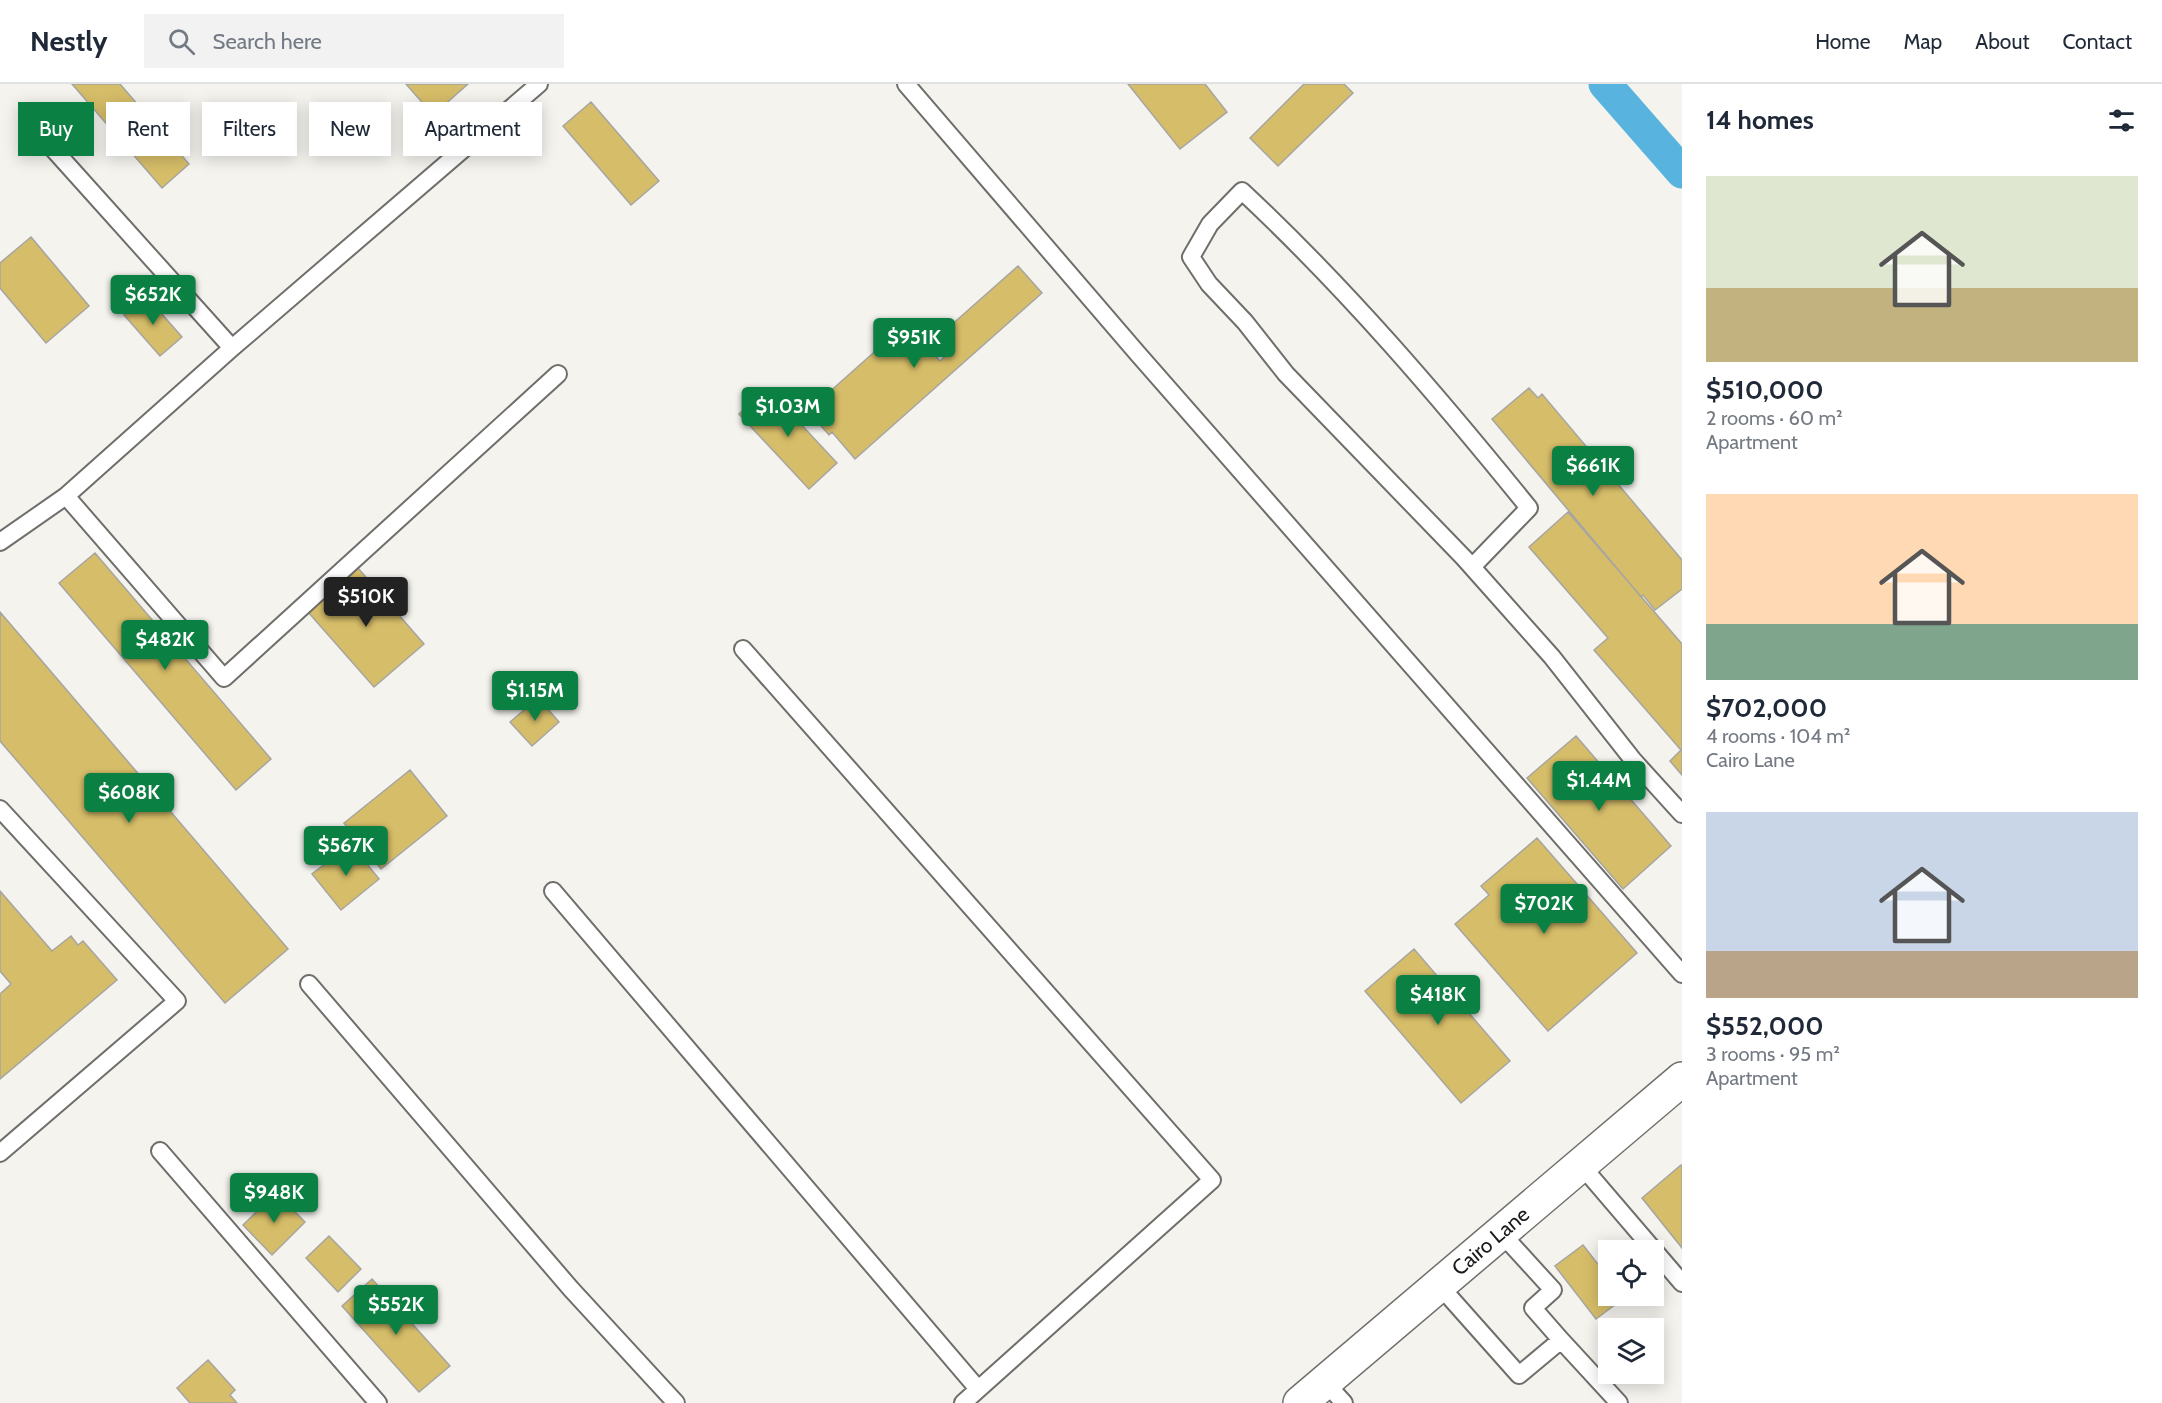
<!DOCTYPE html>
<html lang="en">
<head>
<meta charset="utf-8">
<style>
  body { margin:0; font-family:Cabin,sans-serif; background:#f2f2f3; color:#1f2937; height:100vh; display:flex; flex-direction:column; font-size:22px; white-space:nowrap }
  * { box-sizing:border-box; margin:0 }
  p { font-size:20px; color:#747a83 }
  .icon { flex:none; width:33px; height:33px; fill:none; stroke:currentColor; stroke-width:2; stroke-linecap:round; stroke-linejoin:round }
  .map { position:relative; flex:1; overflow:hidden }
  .drawer { display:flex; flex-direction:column; background:#fff; width:480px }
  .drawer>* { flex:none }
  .banner { position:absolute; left:18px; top:18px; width:570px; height:54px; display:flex; gap:12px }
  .buttons { position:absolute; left:1598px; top:1156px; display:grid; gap:12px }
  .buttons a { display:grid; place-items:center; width:66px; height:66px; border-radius:0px; background:#fff; box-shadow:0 3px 15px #0003; font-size:30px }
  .price { position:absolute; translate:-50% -51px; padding:0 14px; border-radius:6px; background:#0b8043; color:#fff; font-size:20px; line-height:39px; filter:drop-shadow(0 2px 3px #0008) }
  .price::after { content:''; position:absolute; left:50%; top:36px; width:18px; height:14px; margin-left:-9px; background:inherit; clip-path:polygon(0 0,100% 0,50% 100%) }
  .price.on { background:#222; color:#fff }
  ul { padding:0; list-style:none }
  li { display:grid; align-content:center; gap:12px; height:318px; padding:0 24px }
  li span { display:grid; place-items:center; height:186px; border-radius:0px; color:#555 }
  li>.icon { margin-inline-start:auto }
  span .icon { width:108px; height:108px; fill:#fffc; stroke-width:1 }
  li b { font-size:26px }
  h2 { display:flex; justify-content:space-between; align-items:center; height:72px; padding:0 24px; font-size:26px }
  .chip { padding:0 21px; border-radius:0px; background:#fff; box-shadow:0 3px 15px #0003; font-size:21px; line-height:54px }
  .chip.on { background:#0b8043; color:#fff }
  header { display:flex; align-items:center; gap:36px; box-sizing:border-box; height:84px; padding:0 30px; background:#fff; border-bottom:2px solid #e0e1e3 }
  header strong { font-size:28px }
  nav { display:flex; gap:33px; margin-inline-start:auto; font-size:21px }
  .search { width:420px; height:54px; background:#f2f2f3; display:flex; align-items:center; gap:15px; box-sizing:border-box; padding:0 21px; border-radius:0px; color:#747a83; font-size:22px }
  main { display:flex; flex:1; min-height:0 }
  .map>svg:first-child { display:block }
</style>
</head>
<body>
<header>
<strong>Nestly</strong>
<div class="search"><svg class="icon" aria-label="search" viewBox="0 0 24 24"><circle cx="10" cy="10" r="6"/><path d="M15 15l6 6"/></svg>Search here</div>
<nav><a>Home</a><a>Map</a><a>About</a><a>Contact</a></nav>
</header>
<main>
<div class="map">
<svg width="1682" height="1319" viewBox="0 0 1682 1319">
  <rect width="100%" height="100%" fill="#f4f3ee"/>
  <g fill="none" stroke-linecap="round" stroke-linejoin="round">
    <path stroke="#58b3df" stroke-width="33" d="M1605,0L1682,88"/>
  </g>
  <path fill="#d6bd69" stroke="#a6a5a1" stroke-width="1.5" d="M72,0H120L189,80L162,104Z
    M406,0H468L433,31Z
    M1128,0H1205L1227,28L1180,65Z
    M1304,0H1344L1353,9L1278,82L1250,54Z
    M591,18L659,97L631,121L563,42Z
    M31,153L89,222L46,259L0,204V179Z
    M1018,182L1042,209L855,375L832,348L829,351L808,327L899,246L920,269L927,262L940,277L952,266L940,251Z
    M146,212L182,253L160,272L124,231Z
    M767,304L837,379L809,405L739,330Z
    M1529,304L1538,314L1542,310L1682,476V505L1655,526L1643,511L1641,513L1492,335Z
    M1568,428L1682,560V691L1670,677L1681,666L1594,566L1608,554L1529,463Z
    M95,469L271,675L236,706L59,499Z
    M358,484L424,560L374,603L308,528Z
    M0,528L288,865L225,919L0,657Z
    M538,614L559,638L532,662L510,638Z
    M1576,652L1671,762L1623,805L1527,694Z
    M410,686L447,732L381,785L344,739Z
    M1537,754L1637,869L1548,947L1455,840L1489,811L1481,802Z
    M351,760L379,795L341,826L312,790Z
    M0,807L52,867L71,852L78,861L83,857L117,896L0,995V910L11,900L0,887Z
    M1414,865L1510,977L1461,1019L1365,907Z
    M1681,1081L1682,1082V1164L1642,1114Z
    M276,1109L305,1138L272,1171L243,1141Z
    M329,1152L361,1185L338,1208L306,1174Z
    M1583,1161L1608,1193V1212H1623L1624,1214L1596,1235L1555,1182Z
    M372,1195L450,1282L419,1308L342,1222Z
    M208,1276L235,1306L230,1311L237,1319H190L177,1304Z"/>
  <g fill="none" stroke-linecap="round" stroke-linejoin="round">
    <g stroke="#706e6b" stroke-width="20">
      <path id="lane" d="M539,0L232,264L66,412L224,594L558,290
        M906,0L1138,270L1682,890
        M37,47L232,264
        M0,458L66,412
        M1472,483L1529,424C1439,313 1347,205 1242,107L1210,140L1191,173L1209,200L1245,238L1286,290L1464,474L1552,573L1633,676L1682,730
        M743,565L1212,1096L963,1319
        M0,725L177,917L0,1069
        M553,807L978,1305
        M309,900L571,1205L676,1319
        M160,1067L378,1319
        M1581,1081L1682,1199
        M1501,1149L1553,1206L1533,1224L1561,1256
        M1439,1201L1519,1291L1561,1256L1619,1319
        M1325,1298L1344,1319"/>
    </g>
    <g stroke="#706e6b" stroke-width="36">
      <g id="street">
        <path id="s1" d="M1300,1319L1682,995"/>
      </g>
    </g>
    <use href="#lane" stroke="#fff" stroke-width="16"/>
    <use href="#street" stroke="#fff" stroke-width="33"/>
  </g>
  <g text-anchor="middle" stroke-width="4.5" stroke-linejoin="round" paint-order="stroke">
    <g font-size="21" fill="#1b1b19" stroke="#f4f3ee">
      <text dy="7" stroke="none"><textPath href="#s1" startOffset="250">Cairo Lane</textPath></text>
    </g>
  </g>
</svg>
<div class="buttons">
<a><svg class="icon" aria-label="locate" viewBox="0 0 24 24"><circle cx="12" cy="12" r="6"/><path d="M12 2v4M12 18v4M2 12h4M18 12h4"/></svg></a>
<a><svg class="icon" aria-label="layers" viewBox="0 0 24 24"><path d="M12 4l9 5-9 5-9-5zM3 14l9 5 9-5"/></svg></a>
</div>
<b class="price" style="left:153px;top:242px">$652K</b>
<b class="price" style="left:914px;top:285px">$951K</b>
<b class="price" style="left:788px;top:354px">$1.03M</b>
<b class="price" style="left:1593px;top:413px">$661K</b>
<b class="price on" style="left:366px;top:544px">$510K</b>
<b class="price" style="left:165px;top:587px">$482K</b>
<b class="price" style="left:535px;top:638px">$1.15M</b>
<b class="price" style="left:1599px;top:728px">$1.44M</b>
<b class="price" style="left:129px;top:740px">$608K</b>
<b class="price" style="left:346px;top:793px">$567K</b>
<b class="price" style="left:1544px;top:851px">$702K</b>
<b class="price" style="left:1438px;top:942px">$418K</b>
<b class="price" style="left:274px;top:1140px">$948K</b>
<b class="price" style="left:396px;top:1252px">$552K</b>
<div class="banner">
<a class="chip on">Buy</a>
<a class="chip">Rent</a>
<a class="chip">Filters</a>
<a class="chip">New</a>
<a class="chip">Apartment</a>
</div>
</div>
<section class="drawer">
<h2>14 homes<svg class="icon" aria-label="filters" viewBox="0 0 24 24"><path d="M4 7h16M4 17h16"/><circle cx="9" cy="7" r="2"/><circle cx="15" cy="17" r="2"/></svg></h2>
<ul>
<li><span style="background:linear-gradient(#dfe7d0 60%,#c2b280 0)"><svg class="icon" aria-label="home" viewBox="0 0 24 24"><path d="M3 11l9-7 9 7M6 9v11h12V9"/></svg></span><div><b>$510,000</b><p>2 rooms · 60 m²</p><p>Apartment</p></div></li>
<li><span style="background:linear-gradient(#ffd9b3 70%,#7fa58c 0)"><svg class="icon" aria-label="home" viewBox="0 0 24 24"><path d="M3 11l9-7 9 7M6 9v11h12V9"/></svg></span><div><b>$702,000</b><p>4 rooms · 104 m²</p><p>Cairo Lane</p></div></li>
<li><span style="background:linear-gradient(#c9d6e8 75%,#b9a48a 0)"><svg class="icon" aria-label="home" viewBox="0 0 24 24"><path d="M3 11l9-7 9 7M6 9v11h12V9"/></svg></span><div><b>$552,000</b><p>3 rooms · 95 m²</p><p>Apartment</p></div></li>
</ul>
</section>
</main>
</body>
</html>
